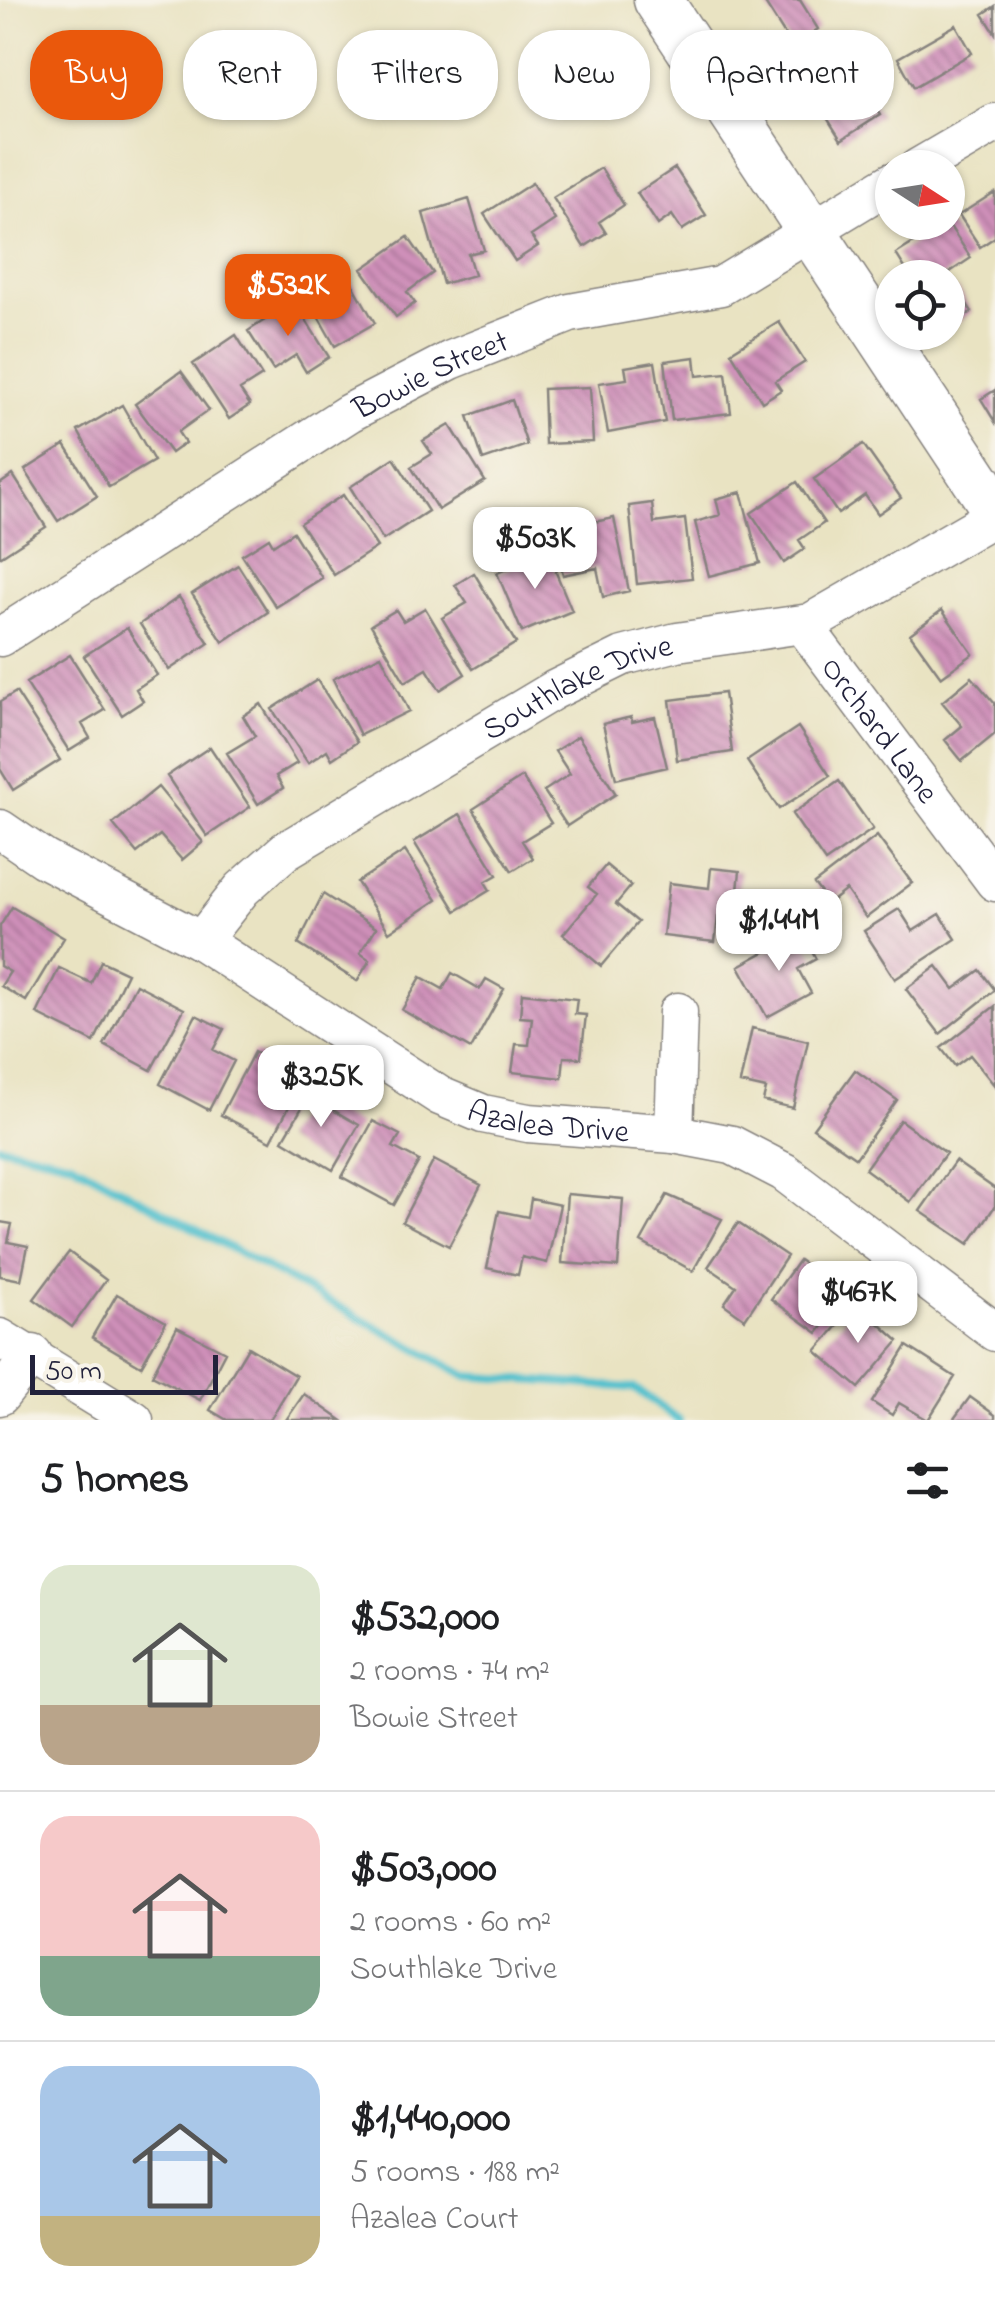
<!DOCTYPE html>
<html lang="en">
<head>
<meta charset="utf-8">
<style>
  body { margin:0; font-family:"Indie Flower",sans-serif; background:#f2f2f2; color:#202124; height:100vh; display:flex; flex-direction:column; font-size:38px; white-space:nowrap }
  * { box-sizing:border-box; margin:0 }
  p { font-size:32px; color:#757577 }
  .icon { flex:none; width:55px; height:55px; fill:none; stroke:currentColor; stroke-width:2; stroke-linecap:round; stroke-linejoin:round }
  .map { position:relative; height:1420px; overflow:hidden }
  .details { display:flex; flex-direction:column; background:#fff; flex:1 }
  .details>* { flex:none }
  .hud { position:absolute; left:30px; top:30px; width:935px; height:90px; display:flex; gap:20px }
  .needle { width:65px; rotate:102deg }
  .buttons { position:absolute; left:875px; top:150px; display:grid; gap:20px }
  .buttons a { display:grid; place-items:center; width:90px; height:90px; border-radius:50%; background:#fff; box-shadow:0 2px 8px #0004; font-size:50px }
  .scale { position:absolute; left:30px; bottom:25px; width:188px; box-sizing:border-box; padding-left:10px; border:5px solid #22223b; border-top:0; font-size:28px; line-height:35px; white-space:nowrap; color:#22223b; -webkit-text-stroke:8px #f7f3e8; paint-order:stroke }
  .price { position:absolute; translate:-50% -85px; padding:0 22px; border-radius:20px; background:#fff; color:#222; font-size:32px; line-height:65px; filter:drop-shadow(0 2px 5px #0008) }
  .price::after { content:''; position:absolute; left:50%; top:60px; width:30px; height:22px; margin-left:-15px; background:inherit; clip-path:polygon(0 0,100% 0,50% 100%) }
  .price.active { background:#ea580c; color:#fff }
  ul { padding:0; list-style:none }
  li { display:flex; align-items:center; gap:30px; height:250px; padding:0 40px }
  li+li { border-top:2px solid #e0e0e0 }
  li span { display:grid; place-items:center; flex:none; width:280px; height:200px; border-radius:30px; color:#555 }
  li>.icon { margin-inline-start:auto }
  span .icon { width:120px; height:120px; fill:#fffc; stroke-width:1 }
  li b { font-size:42px }
  h2 { display:flex; justify-content:space-between; align-items:center; height:120px; padding:0 40px; font-size:42px }
  .tag { padding:0 35px; border-radius:40px; background:#fff; box-shadow:0 2px 8px #0004; font-size:35px; line-height:90px }
  .tag.active { background:#ea580c; color:#fff }
  .map>svg:first-child { display:block }
</style>
</head>
<body>
<div class="map">
<svg width="995" height="1420" viewBox="0 0 995 1420">
  <defs>
    <pattern id="building-back-hatch" width="6" height="6" patternUnits="userSpaceOnUse" patternTransform="scale(2.5)"><rect width="6" height="6" fill="#cf90b9"/><path d="M-1 5l2 2M0 0l6 6M5-1l2 2" fill="none" stroke="#a87598"/></pattern>
  </defs>
  <rect width="100%" height="100%" fill="#f7f3e8"/>
  <filter id="ink" filterUnits="userSpaceOnUse"><feTurbulence type="fractalNoise" baseFrequency=".01" numOctaves="2"/><feDisplacementMap in="SourceGraphic" scale="20" xChannelSelector="R" yChannelSelector="G"/><feConvolveMatrix kernelMatrix="1 2 1 2 8 2 1 2 1" color-interpolation-filters="sRGB"/></filter>
  <filter id="wash" filterUnits="userSpaceOnUse"><feTurbulence type="fractalNoise" baseFrequency=".0048" numOctaves="4" result="noise"/><feDisplacementMap in="SourceGraphic" scale="40" xChannelSelector="R" yChannelSelector="G"/><feGaussianBlur stdDeviation="2.25" result="paint"/><feColorMatrix in="noise" values="0 0 0 0 0 0 0 0 0 0 0 0 0 0 0 0 0 1.4 0 .05"/><feComposite in="paint" operator="in"/></filter>
  <g filter="url(#wash)">
    <rect width="100%" height="100%" fill="#e9e3c2"/>
    <g fill="none" stroke-linecap="round" stroke-linejoin="round">
      <path stroke="#54c1ce" stroke-width="8" d="M0,1146L71,1162L467,1376L634,1388L679,1420"/>
    </g>
    <g id="blocks">
      <path fill="url(#building-back-hatch)" d="M763,0H800L818,29L792,46Z
        M995,6V33L983,14Z
        M956,25L972,53L914,87L898,58Z
        M871,45L886,69L861,85L880,115L841,140L807,86Z
        M595,71L615,100L594,114L574,85Z
        M601,168L624,205L599,222L606,233L584,247L553,198Z
        M675,168L706,215L682,230L672,215L658,225L637,193Z
        M532,183L555,220L531,236L538,246L515,261L484,214Z
        M995,192V237L980,247L959,215Z
        M469,199L484,250L468,254L474,275L443,284L423,213Z
        M947,222L971,258L941,278H911L896,254Z
        M408,237L433,273L407,292L415,303L396,317L362,269Z
        M343,267L375,323L335,346L303,290Z
        M957,289L972,312L948,328V296Z
        M294,301L329,357L306,372L296,355L273,370L248,331Z
        M779,322L805,362L775,381L781,390L762,402L731,352Z
        M236,335L262,376L240,390L250,405L229,419L193,364Z
        M695,357L697,376L726,373L731,413L672,420L665,361Z
        M655,362L665,422L608,433L599,383L627,379L625,367Z
        M181,371L209,410L178,432L185,443L171,453L135,404Z
        M590,387L593,442L545,444L543,389Z
        M995,390V422L981,399Z
        M512,400L527,445L483,460L468,416Z
        M122,405L154,461L109,487L78,431Z
        M450,425L485,481L438,510L411,467L432,454L423,441Z
        M863,444L901,498L878,514L865,495L838,514L814,479Z
        M65,445L97,496L58,521L25,470Z
        M394,458L428,511L383,540L350,487Z
        M13,475L46,527L0,557V484Z
        M797,482L824,523L799,540L805,549L784,563L751,513Z
        M741,492L760,563L709,576L695,522L720,515L716,499Z
        M343,495L377,547L334,575L300,523Z
        M652,503L654,523L685,519L692,578L637,584L629,506Z
        M614,518L629,591L603,597L597,568L563,575L554,530Z
        M293,532L322,578L276,607L242,555L269,538L273,545Z
        M547,551L572,611L522,632L497,573Z
        M238,565L268,612L223,642L192,594Z
        M474,573L516,643L473,669L442,618L467,603L455,585Z
        M179,597L209,643L169,670L140,624Z
        M425,608L465,674L440,690L427,669L405,682L371,625L396,610L403,621Z
        M942,610L973,654L941,677L910,634Z
        M127,628L157,675L136,689L143,701L122,715L84,656Z
        M70,655L105,710L82,724L90,738L69,751L26,683Z
        M381,655L409,711L360,735L333,679Z
        M972,677L995,704V734L962,761L945,740L962,726L942,702Z
        M317,680L357,742L332,759L327,750L308,763L272,709Z
        M16,692L60,760L13,790L0,769V702Z
        M724,693L732,752L677,760L670,700Z
        M261,704L297,763L276,776L283,788L258,804L227,753L255,736L243,716Z
        M631,717L632,722L655,717L667,767L616,779L603,724Z
        M798,727L830,776L779,809L747,761Z
        M578,736L616,794L567,826L544,791L570,774L555,751Z
        M210,747L250,807L207,836L167,776Z
        M522,777L551,823L522,841L533,858L512,871L473,809Z
        M839,781L873,829L825,862L792,814Z
        M158,787L203,842L182,860L160,835L137,853L113,824Z
        M460,814L497,875L485,882L490,890L456,911L414,842Z
        M877,836L912,883L866,918L846,890L829,903L814,884Z
        M405,851L437,900L389,932L357,882Z
        M606,865L631,886L616,904L638,922L601,966L563,934L597,894L588,887Z
        M711,868L740,871L735,919L718,917L715,942L663,936L669,883L709,888Z
        M323,894L376,928L360,953L370,960L357,981L298,944Z
        M12,907L64,938L26,1001L1,986L10,972L0,966V926Z
        M899,909L913,931L940,914L956,939L895,979L864,931Z
        M801,932L816,959L798,969L811,993L767,1017L739,966Z
        M101,961L127,973L94,1042L37,1014L59,968L91,983Z
        M937,966L954,989L980,970L995,990L940,1034L906,989Z
        M452,973L480,989L486,979L504,989L471,1049L402,1010L421,977L443,989Z
        M136,984L184,1009L151,1070L104,1045Z
        M522,993L577,999L575,1014L586,1015L581,1058L564,1057L562,1078L512,1072L516,1044L529,1045L532,1018L520,1017Z
        M995,1006V1086L970,1055L955,1066L941,1048Z
        M196,1015L224,1029L213,1050L234,1061L209,1110L160,1084Z
        M752,1028L808,1041L793,1108L763,1101L766,1089L740,1083Z
        M254,1052L279,1065L270,1082L295,1095L271,1141L221,1115Z
        M855,1070L897,1100L856,1158L813,1128Z
        M314,1087L338,1101L333,1110L359,1125L333,1170L283,1140Z
        M900,1120L946,1153L910,1202L865,1169Z
        M373,1121L400,1135L393,1147L419,1161L394,1205L342,1177Z
        M434,1160L481,1185L449,1246L402,1222Z
        M955,1161L995,1189V1206L969,1244L920,1211Z
        M567,1194L623,1199L618,1267L562,1263Z
        M667,1195L722,1219L693,1271L641,1242Z
        M531,1199L560,1205L547,1263L522,1257L518,1275L487,1268L499,1211L528,1217Z
        M0,1222L12,1224L8,1242L28,1246L21,1280L0,1276Z
        M738,1223L787,1256L745,1319L724,1304L736,1286L708,1267Z
        M69,1252L106,1280L72,1327L34,1299Z
        M799,1260L846,1294L818,1333L771,1299Z
        M117,1294L166,1322L141,1366L92,1337Z
        M857,1304L899,1341L859,1388L816,1351Z
        M177,1327L225,1352L200,1400L152,1375Z
        M907,1346L955,1377L928,1420L899,1403L892,1415L872,1402Z
        M248,1347L296,1376L270,1420H227L210,1410Z
        M304,1394L341,1420H286Z
        M970,1397L995,1415V1420H953Z"/>
    </g>
  </g>
  <g filter="url(#ink)">
    <use href="#blocks" fill-opacity="0" stroke="#86827e" stroke-width="2.5"/>
    <g fill="none" stroke-linecap="round" stroke-linejoin="round">
      <g stroke="#86827e" stroke-width="41">
        <g id="minor">
          <path d="M918,168L995,123"/>
          <path id="s1" d="M803,625L995,882"/>
          <path id="s2" d="M0,637L349,413L451,360L570,313L721,286L892,182"/>
          <path id="s3" d="M0,829L44,859L201,941L440,1096L483,1114L528,1123L674,1134L732,1145L784,1172L995,1332"/>
          <path id="s4" d="M201,941L242,889L285,851L554,690L623,656L677,642L810,623L995,516"/>
          <path d="M674,1134L678,1012"/>
          <path d="M0,1338L134,1420"/>
          <path d="M0,1396L33,1354"/>
        </g>
      </g>
      <g stroke="#86827e" stroke-width="51">
        <path id="major" d="M658,0L995,508"/>
      </g>
      <use href="#minor" stroke="#fff" stroke-width="38"/>
      <use href="#major" stroke="#fff" stroke-width="48"/>
    </g>
  </g>
  <g text-anchor="middle" stroke-width="9" stroke-linejoin="round" paint-order="stroke">
    <g font-size="32" fill="#22223b" stroke="#f7f3e8">
      <text dy="11" stroke="none"><textPath href="#s2" startOffset="505">Bowie Street</textPath></text>
      <text dy="11" stroke="none"><textPath href="#s4" startOffset="460">Southlake Drive</textPath></text>
      <text dy="11" stroke="none"><textPath href="#s1" startOffset="130">Orchard Lane</textPath></text>
      <text dy="11" stroke="none"><textPath href="#s3" startOffset="628">Azalea Drive</textPath></text>
    </g>
  </g>
</svg>
<div class="buttons">
<a><svg class="needle" viewBox="-14 -14 28 28"><path d="M0-13l5 13h-10z" fill="#e53935"/><path d="M0 13l5-13h-10z" fill="#757577"/></svg></a>
<a><svg class="icon" aria-label="locate" viewBox="0 0 24 24"><circle cx="12" cy="12" r="6"/><path d="M12 2v4M12 18v4M2 12h4M18 12h4"/></svg></a>
</div>
<div class="scale">50 m</div>
<b class="price active" style="left:288px;top:339px">$532K</b>
<b class="price" style="left:535px;top:592px">$503K</b>
<b class="price" style="left:779px;top:974px">$1.44M</b>
<b class="price" style="left:321px;top:1130px">$325K</b>
<b class="price" style="left:858px;top:1346px">$467K</b>
<div class="hud">
<a class="tag active">Buy</a>
<a class="tag">Rent</a>
<a class="tag">Filters</a>
<a class="tag">New</a>
<a class="tag">Apartment</a>
</div>
</div>
<section class="details">
<h2>5 homes<svg class="icon" aria-label="filters" viewBox="0 0 24 24"><path d="M4 7h16M4 17h16"/><circle cx="9" cy="7" r="2"/><circle cx="15" cy="17" r="2"/></svg></h2>
<ul>
<li><span style="background:linear-gradient(#dfe7d0 70%,#b9a48a 0)"><svg class="icon" aria-label="home" viewBox="0 0 24 24"><path d="M3 11l9-7 9 7M6 9v11h12V9"/></svg></span><div><b>$532,000</b><p>2 rooms · 74 m²</p><p>Bowie Street</p></div></li>
<li><span style="background:linear-gradient(#f6c9c9 70%,#7fa58c 0)"><svg class="icon" aria-label="home" viewBox="0 0 24 24"><path d="M3 11l9-7 9 7M6 9v11h12V9"/></svg></span><div><b>$503,000</b><p>2 rooms · 60 m²</p><p>Southlake Drive</p></div></li>
<li><span style="background:linear-gradient(#a9c7e8 75%,#c2b280 0)"><svg class="icon" aria-label="home" viewBox="0 0 24 24"><path d="M3 11l9-7 9 7M6 9v11h12V9"/></svg></span><div><b>$1,440,000</b><p>5 rooms · 188 m²</p><p>Azalea Court</p></div></li>
</ul>
</section>
</body>
</html>
